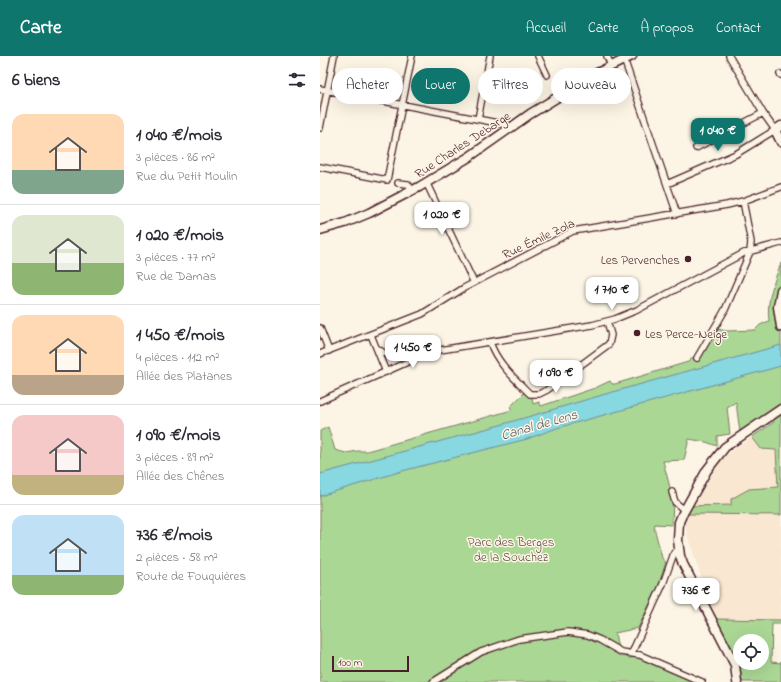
<!DOCTYPE html>
<html lang="fr">
<head>
<meta charset="utf-8">
<style>
  body { margin:0; font-family:"Indie Flower",sans-serif; background:#f2f2f3; color:#2b2b33; height:100vh; display:flex; flex-direction:column; font-size:15px; white-space:nowrap }
  * { box-sizing:border-box; margin:0 }
  p { font-size:13px; color:#7c7c81 }
  .icon { flex:none; width:22px; height:22px; fill:none; stroke:currentColor; stroke-width:2; stroke-linecap:round; stroke-linejoin:round }
  .map { position:relative; flex:1; overflow:hidden }
  .sheet { display:flex; flex-direction:column; background:#fff; width:320px }
  .sheet>* { flex:none }
  .top-card { position:absolute; left:12px; top:12px; width:380px; height:36px; display:flex; gap:8px }
  .fabs { position:absolute; left:413px; top:578px; display:grid; gap:8px }
  .fabs a { display:grid; place-items:center; width:36px; height:36px; border-radius:50%; background:#fff; box-shadow:0 4px 16px #0002; font-size:20px }
  .scale { position:absolute; left:12px; bottom:10px; width:77px; box-sizing:border-box; padding-left:4px; border:2px solid #4a1f2b; border-top:0; font-size:11px; line-height:14px; white-space:nowrap; color:#4a1f2b; -webkit-text-stroke:3px #fcf5e5; paint-order:stroke }
  .price { position:absolute; translate:-50% -34px; padding:0 9px; border-radius:8px; background:#fff; color:#222; font-size:13px; line-height:26px; filter:drop-shadow(0 1px 2px #0008) }
  .price::after { content:''; position:absolute; left:50%; top:24px; width:12px; height:9px; margin-left:-6px; background:inherit; clip-path:polygon(0 0,100% 0,50% 100%) }
  .price.on { background:#0f766e; color:#fff }
  ul { padding:0; list-style:none }
  li { display:flex; align-items:center; gap:12px; height:100px; padding:0 12px }
  li+li { border-top:1px solid #e1e1e2 }
  li span { display:grid; place-items:center; flex:none; width:112px; height:80px; border-radius:12px; color:#555 }
  li>.icon { margin-inline-start:auto }
  span .icon { width:48px; height:48px; fill:#fffc; stroke-width:1 }
  li b { font-size:17px }
  h2 { display:flex; justify-content:space-between; align-items:center; height:48px; padding:0 12px; font-size:17px }
  .tag { padding:0 14px; border-radius:18px; background:#fff; box-shadow:0 4px 16px #0002; font-size:14px; line-height:36px }
  .tag.on { background:#0f766e; color:#fff }
  header { display:flex; align-items:center; gap:24px; box-sizing:border-box; height:56px; padding:0 20px; background:#0f766e; color:#fff }
  header strong { font-size:19px }
  nav { display:flex; gap:22px; margin-inline-start:auto; font-size:14px }
  main { display:flex; flex:1; min-height:0 }
  .map>svg:first-child { display:block }
</style>
</head>
<body>
<header>
<strong>Carte</strong>
<nav><a>Accueil</a><a>Carte</a><a>À propos</a><a>Contact</a></nav>
</header>
<main>
<section class="sheet">
<h2>6 biens<svg class="icon" aria-label="filters" viewBox="0 0 24 24"><path d="M4 7h16M4 17h16"/><circle cx="9" cy="7" r="2"/><circle cx="15" cy="17" r="2"/></svg></h2>
<ul>
<li><span style="background:linear-gradient(#ffd9b3 70%,#7fa58c 0)"><svg class="icon" aria-label="home" viewBox="0 0 24 24"><path d="M3 11l9-7 9 7M6 9v11h12V9"/></svg></span><div><b>1 040 €/mois</b><p>3 pièces · 86 m²</p><p>Rue du Petit Moulin</p></div></li>
<li><span style="background:linear-gradient(#dfe7d0 60%,#8fb573 0)"><svg class="icon" aria-label="home" viewBox="0 0 24 24"><path d="M3 11l9-7 9 7M6 9v11h12V9"/></svg></span><div><b>1 020 €/mois</b><p>3 pièces · 77 m²</p><p>Rue de Damas</p></div></li>
<li><span style="background:linear-gradient(#ffd9b3 75%,#b9a48a 0)"><svg class="icon" aria-label="home" viewBox="0 0 24 24"><path d="M3 11l9-7 9 7M6 9v11h12V9"/></svg></span><div><b>1 450 €/mois</b><p>4 pièces · 112 m²</p><p>Allée des Platanes</p></div></li>
<li><span style="background:linear-gradient(#f6c9c9 75%,#c2b280 0)"><svg class="icon" aria-label="home" viewBox="0 0 24 24"><path d="M3 11l9-7 9 7M6 9v11h12V9"/></svg></span><div><b>1 090 €/mois</b><p>3 pièces · 89 m²</p><p>Allée des Chênes</p></div></li>
<li><span style="background:linear-gradient(#bfe0f5 75%,#8fb573 0)"><svg class="icon" aria-label="home" viewBox="0 0 24 24"><path d="M3 11l9-7 9 7M6 9v11h12V9"/></svg></span><div><b>736 €/mois</b><p>2 pièces · 58 m²</p><p>Route de Fouquières</p></div></li>
</ul>
</section>
<div class="map">
<svg width="461" height="626" viewBox="0 0 461 626">
  <rect width="100%" height="100%" fill="#fcf5e5"/>
  <filter id="ink" filterUnits="userSpaceOnUse"><feTurbulence type="fractalNoise" baseFrequency=".025" numOctaves="2"/><feDisplacementMap in="SourceGraphic" scale="8" xChannelSelector="R" yChannelSelector="G"/><feConvolveMatrix kernelMatrix="1 2 1 2 8 2 1 2 1" color-interpolation-filters="sRGB"/></filter>
  <g filter="url(#ink)">
    <path fill="#f9e7d1" d="M454,366L459,449H461V564L395,563L366,475V463L369,450L403,401Z"/>
    <path fill="#abd795" stroke="#7a7b60" fill-rule="evenodd" d="M461,207V459L367,458L369,450L411,449V443L429,433L458,431L456,394L441,393L432,381L454,366L448,358L420,377L416,346L407,351L410,378L397,380V390L386,386L369,383L364,404L343,405L353,443L352,469L335,468L334,471L342,502L344,505L346,506L338,531L318,572L295,577L299,598L309,602L320,601L374,626H0V375L8,371L15,394L26,397L38,395H47L192,354L190,351L204,337L212,341L213,348L219,346L221,350L275,332L290,325L292,328H295L368,306C379,297 387,284 397,273L407,275L435,274L440,269L449,265C446,244 454,226 461,207Z
      M395,563L461,564V568H452L451,606L461,607V605V626H420ZM420,585H442V607H420Z"/>
    <path fill="#87d8e0" stroke="#6f8e98" d="M461,289V310L237,372L207,383L82,415L0,440V418L180,369L289,337Z"/>
    <g fill="none" stroke-linecap="round" stroke-linejoin="round">
      <g stroke="#4a1f2b" stroke-width="8">
        <path id="street" d="M218,0L227,19
          M287,0L291,10
          M304,3L357,158
          M460,18L461,19
          M0,33L183,68L189,73
          M158,63L170,0
          M0,72L14,0
          M376,92L443,57
          M0,111L67,124L92,0
          M106,126L154,227
          M78,127L88,128L92,134
          M347,128L416,98L455,74L443,57L409,0
          M0,272L9,295
          M51,279L66,316
          M170,286C176,306 195,323 210,338H219L227,334L289,288L291,279L287,265
          M58,293L64,297L72,299L114,295L272,269L295,263L317,254L424,197L461,187
          M0,298L102,258L144,232L253,175L407,149L423,145L461,131
          M377,302L405,254L430,196L431,186L423,145
          M0,345L110,296
          M352,436L355,446L364,454
          M312,597L314,592L343,528L354,497L358,494
          M113,626L161,596L199,583L248,576L268,579L280,584L301,596L320,599L382,626"/>
      </g>
      <g stroke="#4a1f2b" stroke-width="11">
        <path id="secondary" d="M461,70L455,74L461,86
          M0,174L25,167L49,157L99,131L149,101L210,58L241,39L273,19L312,0
          M461,234L458,251L461,271
          M417,626L415,609L363,508L360,500L358,484L359,466L362,459L387,414L405,391L461,353"/>
      </g>
      <use href="#street" stroke="#fcf5e5" stroke-width="5.5"/>
      <use href="#secondary" stroke="#fcf5e5" stroke-width="8"/>
    </g>
  </g>
  <g fill="#4a1f2b" stroke="#fcf5e5" stroke-width="1.5">
    <circle cx="368" cy="203" r="4"/>
    <circle cx="317" cy="277" r="4"/>
  </g>
  <g text-anchor="middle" stroke-width="3" stroke-linejoin="round" paint-order="stroke">
    <g font-size="13" fill="#4a1f2b" stroke="#fcf5e5">
      <text transform="translate(142 88) rotate(-33)" y="5">Rue Charles Debarge</text>
      <text transform="translate(218 182) rotate(-25)" y="5">Rue Émile Zola</text>
    </g>
    <g font-size="13" fill="#4a1f2b" stroke="#fcf5e5" text-anchor="end">
      <text x="360" y="208">Les Pervenches</text>
      <text x="325" y="282" text-anchor="start">Les Perce-Neige</text>
    </g>
    <g font-size="13" fill="#624d46" stroke="#fcf5e5">
      <text x="191" y="490">Parc des Berges<tspan x="191" dy="15">de la Souchez</tspan></text>
    </g>
    <g font-size="14" font-style="italic" fill="#5c5661" stroke="#fcf5e5">
      <text transform="translate(219 368) rotate(-16)" y="5">Canal de Lens</text>
    </g>
  </g>
</svg>
<div class="fabs">
<a><svg class="icon" aria-label="locate" viewBox="0 0 24 24"><circle cx="12" cy="12" r="6"/><path d="M12 2v4M12 18v4M2 12h4M18 12h4"/></svg></a>
</div>
<div class="scale">100 m</div>
<b class="price on" style="left:398px;top:96px">1 040 €</b>
<b class="price" style="left:122px;top:180px">1 020 €</b>
<b class="price" style="left:292px;top:255px">1 710 €</b>
<b class="price" style="left:93px;top:313px">1 450 €</b>
<b class="price" style="left:236px;top:338px">1 090 €</b>
<b class="price" style="left:376px;top:556px">736 €</b>
<div class="top-card">
<a class="tag">Acheter</a>
<a class="tag on">Louer</a>
<a class="tag">Filtres</a>
<a class="tag">Nouveau</a>
</div>
</div>
</main>
</body>
</html>
